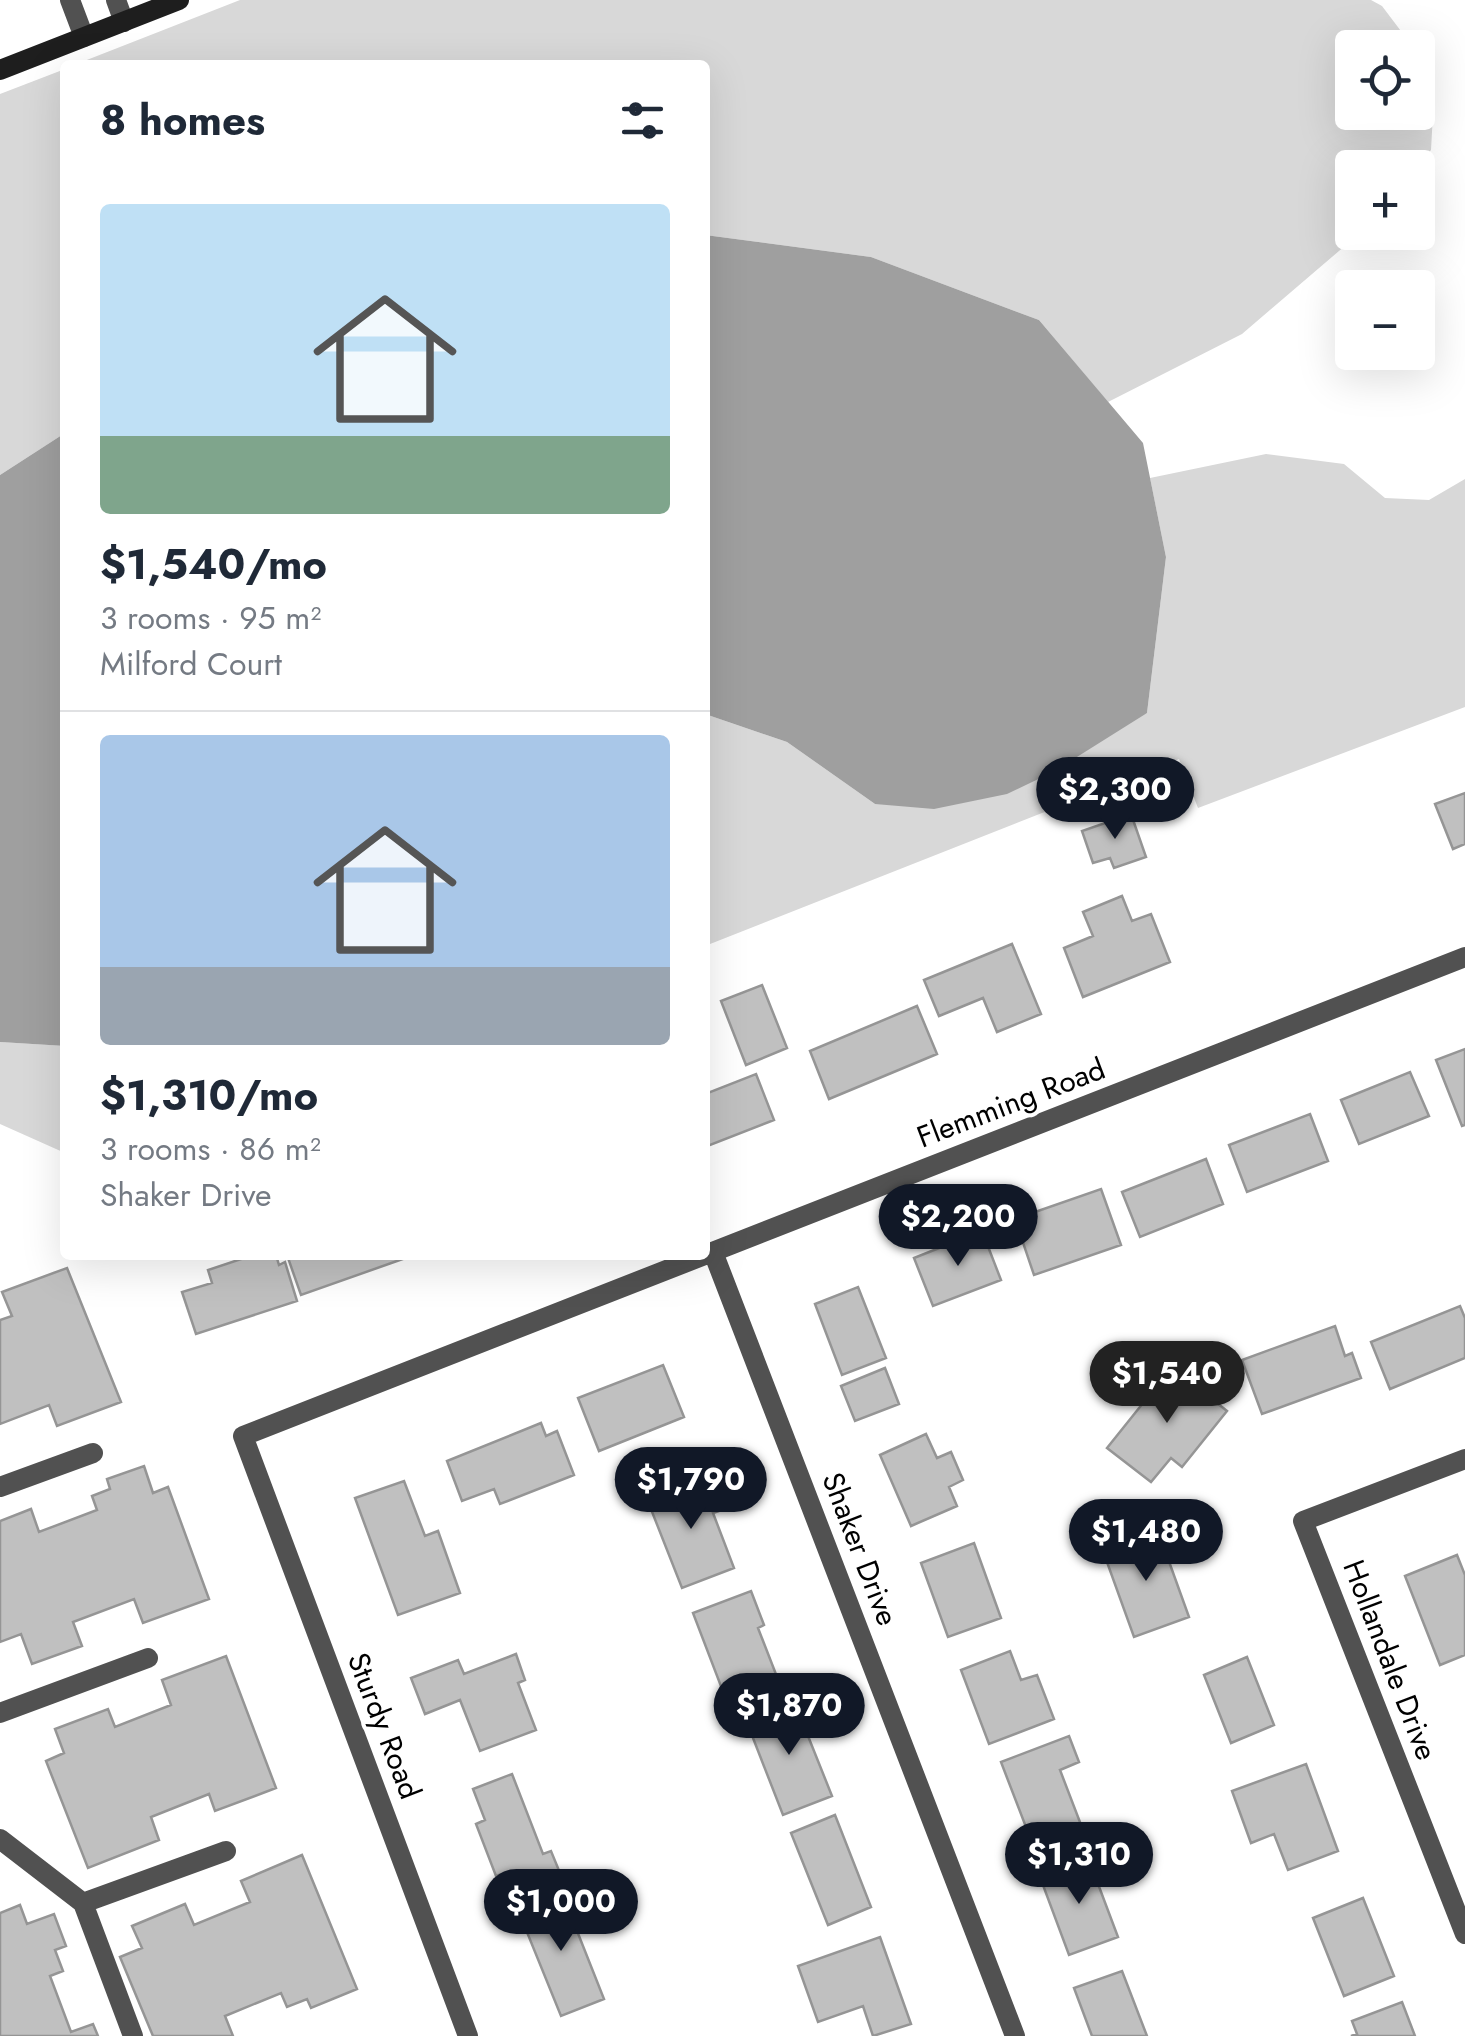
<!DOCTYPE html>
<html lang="en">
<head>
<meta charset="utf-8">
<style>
  body { margin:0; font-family:Jost,sans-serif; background:#f2f2f3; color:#1f2937; height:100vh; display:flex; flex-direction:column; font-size:38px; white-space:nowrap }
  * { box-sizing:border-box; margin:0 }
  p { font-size:32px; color:#747a83 }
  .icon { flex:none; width:55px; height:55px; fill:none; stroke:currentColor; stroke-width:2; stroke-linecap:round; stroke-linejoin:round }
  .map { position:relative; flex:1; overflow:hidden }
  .sheet { position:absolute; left:60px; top:60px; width:650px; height:1200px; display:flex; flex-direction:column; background:#fff; border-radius:10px; box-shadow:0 10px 40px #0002 }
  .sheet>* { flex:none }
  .fabs { position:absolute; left:1335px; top:30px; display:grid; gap:20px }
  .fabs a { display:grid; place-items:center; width:100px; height:100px; border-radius:10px; background:#fff; box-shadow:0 10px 40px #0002; font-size:50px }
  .price { position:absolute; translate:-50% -85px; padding:0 22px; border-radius:35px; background:#111827; color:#fff; font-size:32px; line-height:65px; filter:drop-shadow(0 2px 5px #0008) }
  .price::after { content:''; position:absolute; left:50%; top:60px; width:30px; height:22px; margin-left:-15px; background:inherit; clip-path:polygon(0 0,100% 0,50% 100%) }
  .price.on { background:#222; color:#fff }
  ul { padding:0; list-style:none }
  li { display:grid; align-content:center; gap:20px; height:530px; padding:0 40px }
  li+li { border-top:2px solid #e0e1e3 }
  li span { display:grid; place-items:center; height:310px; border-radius:10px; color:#555 }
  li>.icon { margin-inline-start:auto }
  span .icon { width:180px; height:180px; fill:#fffc; stroke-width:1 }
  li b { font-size:42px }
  h2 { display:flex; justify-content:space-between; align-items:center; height:120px; padding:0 40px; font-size:42px }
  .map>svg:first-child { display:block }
</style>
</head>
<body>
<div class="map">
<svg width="1465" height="2036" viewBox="0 0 1465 2036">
  <rect width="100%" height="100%" fill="#fff"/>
  <path fill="#d8d8d8" d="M240,0H1371L1382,6L1413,47L1352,48V112H1418V53L1435,77L1431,150L1417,167L1352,168V232L1360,233L1242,334L1108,402L1039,320L871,257L705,235V65H74Z
    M65,69V433L0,475V94Z
    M1266,454L1344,464L1385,498L1429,500L1465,479V707L1198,808L1179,759L705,946V714L787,742L875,804L1147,713L1166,557L1150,478Z
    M0,1042L65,1046V1153L0,1124Z"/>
  <path fill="#9f9f9f" d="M705,235L871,257L1039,320L1143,443L1166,557L1147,713L1053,772L1007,794L934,809L875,804L787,742L705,714Z
    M65,433V1046L0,1042V475Z"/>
  <path fill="#c0c0c0" stroke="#959595" stroke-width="2.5" d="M1465,793V844L1453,849L1435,804Z
    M1131,814L1146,857L1114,868L1110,858L1093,863L1082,831Z
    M1122,896L1132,921L1151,914L1170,962L1083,997L1064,948L1093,936L1083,912Z
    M1012,944L1041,1014L997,1032L983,998L939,1016L924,980Z
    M762,985L787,1048L746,1065L721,1001Z
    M917,1006L937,1054L829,1099L810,1051Z
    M1465,1049V1125L1462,1126L1436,1060Z
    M1410,1072L1429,1116L1359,1144L1341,1100Z
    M756,1074L774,1120L705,1147V1094Z
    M1310,1114L1328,1161L1247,1192L1229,1145Z
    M1206,1159L1223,1204L1140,1237L1122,1192Z
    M1101,1189L1121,1245L1034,1275L1015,1219Z
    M982,1231L1001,1280L933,1306L914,1258Z
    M253,1255H276L279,1265L285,1262L297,1301L196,1334L182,1292L212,1283L208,1270Z
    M287,1255H414L301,1295Z
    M67,1268L121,1402L57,1426L49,1405L0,1424V1320L12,1316L2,1292Z
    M858,1287L886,1358L842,1375L815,1304Z
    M1460,1306L1465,1318V1358L1390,1389L1371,1342Z
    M1335,1326L1345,1356L1352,1353L1361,1378L1262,1414L1242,1360Z
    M663,1365L684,1417L599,1451L578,1398Z
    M1172,1367L1227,1411L1182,1467L1171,1458L1151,1482L1107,1448Z
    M885,1368L899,1404L855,1421L841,1386Z
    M541,1423L546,1436L557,1431L574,1475L500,1504L494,1489L462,1501L447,1461Z
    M926,1434L937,1458L951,1452L963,1480L949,1487L957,1506L911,1526L880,1455Z
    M144,1466L153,1493L168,1487L209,1599L143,1623L134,1599L73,1622L82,1646L32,1664L21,1634L0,1642V1521L31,1509L39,1532L97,1510L92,1496L110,1489L107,1479Z
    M705,1477L719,1511L713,1513L734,1568L682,1588L647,1499Z
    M404,1481L425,1536L438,1531L460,1593L398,1615L355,1498Z
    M1158,1531L1189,1617L1134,1637L1103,1551Z
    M974,1543L1001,1618L948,1637L921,1563Z
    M1457,1555L1465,1575V1655L1440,1665L1405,1576Z
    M751,1591L764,1625L758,1628L779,1682L727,1702L693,1613Z
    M1010,1651L1021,1680L1037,1675L1054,1719L989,1744L961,1670Z
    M516,1654L525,1680L518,1683L536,1730L480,1751L460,1700L425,1714L411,1678L458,1660L464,1674Z
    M226,1656L276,1788L215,1811L209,1794L151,1817L159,1840L88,1868L46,1761L64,1753L55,1729L108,1709L115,1727L171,1705L162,1680Z
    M1247,1657L1274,1725L1231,1743L1204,1675Z
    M794,1701L832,1796L783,1815L746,1720Z
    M1069,1736L1079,1762L1060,1770L1083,1830L1034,1848L1001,1762Z
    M1306,1764L1338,1851L1288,1870L1274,1834L1251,1843L1232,1791Z
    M512,1774L543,1854L551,1851L560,1873L513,1891L505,1873L496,1876L476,1824L485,1820L473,1789Z
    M835,1815L871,1907L828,1925L791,1833Z
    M302,1855L357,1989L311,2008L307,1999L287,2007L281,1993L225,2016L233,2036H153L120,1957L142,1948L132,1926L185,1904L194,1925L250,1902L241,1881Z
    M1089,1860L1118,1937L1069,1955L1040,1877Z
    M562,1893L604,1999L561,2016L518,1910Z
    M1363,1898L1394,1976L1344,1996L1313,1918Z
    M20,1905L27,1924L54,1914L66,1946L55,1950L63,1971L50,1976L71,2032L93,2024L98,2036H0V1913Z
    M880,1937L911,2024L873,2036L863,2006L818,2022L798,1966Z
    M1122,1971L1147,2036H1092L1074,1988Z
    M1402,2002L1415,2036H1351L1357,2034L1352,2021Z"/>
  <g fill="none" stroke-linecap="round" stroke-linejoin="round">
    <path stroke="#515151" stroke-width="20" d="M0,1487L93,1453
      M0,1713L148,1658
      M0,1839L83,1903L226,1851
      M83,1903L133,2036"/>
    <path stroke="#515151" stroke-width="20" d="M70,0L84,37
      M116,0L124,22
      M713,1252L1015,2036
      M1465,1459L1303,1521L1465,1934
      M468,2036L243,1436L1465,957"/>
    <path stroke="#1e1e1e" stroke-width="20" d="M0,70L179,0"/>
  </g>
  <g text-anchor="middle" stroke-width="8" stroke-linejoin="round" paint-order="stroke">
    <g font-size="30" fill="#000" stroke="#fff">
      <text transform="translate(1011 1103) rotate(-21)" y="10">Flemming Road</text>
      <text transform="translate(860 1549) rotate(69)" y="10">Shaker Drive</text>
      <text transform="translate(1390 1660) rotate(69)" y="10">Hollandale Drive</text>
      <text transform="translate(384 1726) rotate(69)" y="10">Sturdy Road</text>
    </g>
  </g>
</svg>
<div class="fabs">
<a><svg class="icon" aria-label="locate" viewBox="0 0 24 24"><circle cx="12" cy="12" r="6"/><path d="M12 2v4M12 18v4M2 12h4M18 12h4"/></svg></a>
<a>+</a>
<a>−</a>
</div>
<b class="price" style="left:1115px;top:842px">$2,300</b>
<b class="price" style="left:958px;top:1269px">$2,200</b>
<b class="price on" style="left:1167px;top:1426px">$1,540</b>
<b class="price" style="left:691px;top:1532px">$1,790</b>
<b class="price" style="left:1146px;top:1584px">$1,480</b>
<b class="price" style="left:789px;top:1758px">$1,870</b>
<b class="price" style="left:1079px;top:1907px">$1,310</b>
<b class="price" style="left:561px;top:1954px">$1,000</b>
<section class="sheet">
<h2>8 homes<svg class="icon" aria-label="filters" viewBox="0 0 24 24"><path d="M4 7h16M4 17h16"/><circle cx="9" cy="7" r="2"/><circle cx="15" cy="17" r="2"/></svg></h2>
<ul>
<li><span style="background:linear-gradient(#bfe0f5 75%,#7fa58c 0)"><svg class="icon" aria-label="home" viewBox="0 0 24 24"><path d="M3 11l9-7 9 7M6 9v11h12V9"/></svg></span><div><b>$1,540/mo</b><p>3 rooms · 95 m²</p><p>Milford Court</p></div></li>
<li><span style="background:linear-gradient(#a9c7e8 75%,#9aa5b1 0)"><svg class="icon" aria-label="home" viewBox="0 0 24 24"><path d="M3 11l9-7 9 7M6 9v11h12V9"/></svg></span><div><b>$1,310/mo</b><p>3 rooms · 86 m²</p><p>Shaker Drive</p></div></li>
</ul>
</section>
</div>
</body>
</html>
